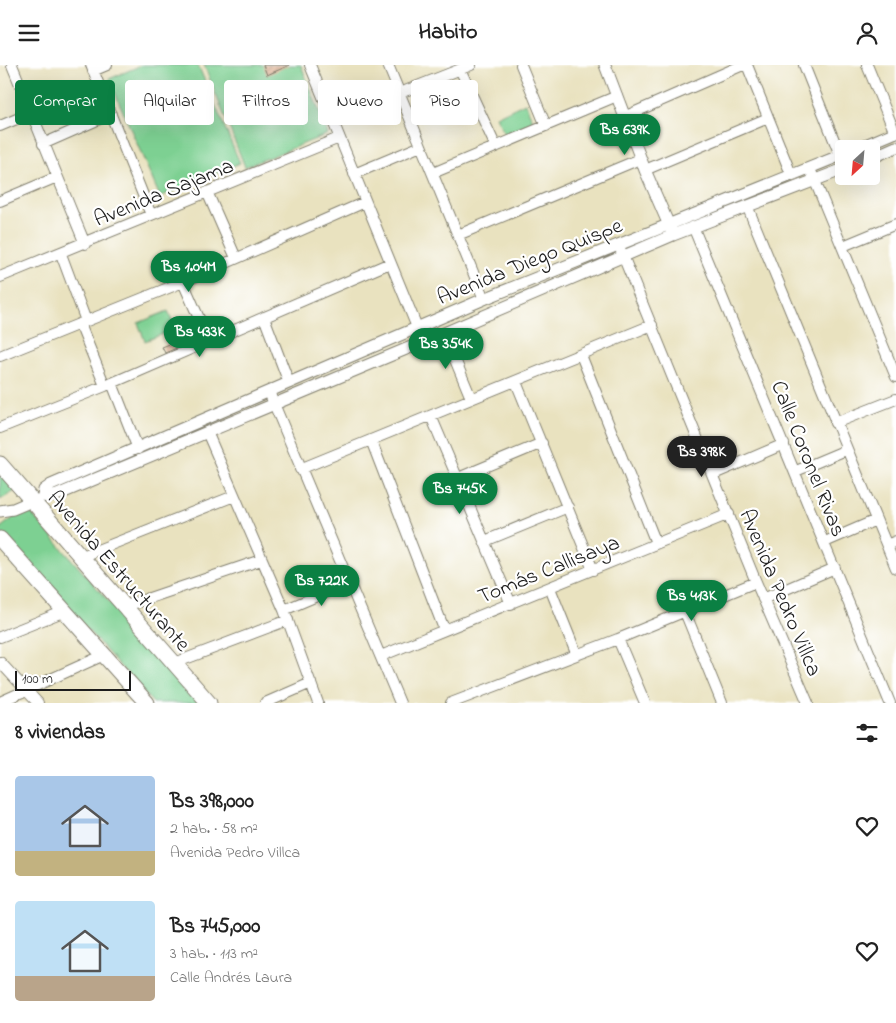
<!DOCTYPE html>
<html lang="es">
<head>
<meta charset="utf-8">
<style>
  body { margin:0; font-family:"Indie Flower",sans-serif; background:#f2f2f2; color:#222; height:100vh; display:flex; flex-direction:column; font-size:19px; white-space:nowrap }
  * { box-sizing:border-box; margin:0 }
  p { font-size:16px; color:#767676 }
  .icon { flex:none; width:28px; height:28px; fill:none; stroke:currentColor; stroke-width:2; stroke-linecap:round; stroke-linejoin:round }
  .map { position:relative; height:638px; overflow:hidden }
  .details { display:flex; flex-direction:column; background:#fff; flex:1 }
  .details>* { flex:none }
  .top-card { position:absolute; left:15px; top:15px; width:500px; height:45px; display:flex; gap:10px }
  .needle { width:32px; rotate:206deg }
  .buttons { position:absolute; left:835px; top:75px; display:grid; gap:10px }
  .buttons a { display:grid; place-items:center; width:45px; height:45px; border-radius:5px; background:#fff; box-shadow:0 5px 20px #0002; font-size:25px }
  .scale { position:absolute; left:15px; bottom:12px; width:116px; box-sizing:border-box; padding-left:5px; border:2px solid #1c1c1c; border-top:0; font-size:14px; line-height:18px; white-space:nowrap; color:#1c1c1c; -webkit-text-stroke:4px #fff; paint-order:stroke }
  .price { position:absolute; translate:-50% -42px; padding:0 11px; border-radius:18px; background:#0b8043; color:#fff; font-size:16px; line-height:32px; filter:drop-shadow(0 1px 2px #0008) }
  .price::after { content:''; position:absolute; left:50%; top:30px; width:15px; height:11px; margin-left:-8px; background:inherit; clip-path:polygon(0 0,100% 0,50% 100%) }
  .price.active { background:#222; color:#fff }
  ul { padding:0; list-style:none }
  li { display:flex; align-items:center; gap:15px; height:125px; padding:0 15px }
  li span { display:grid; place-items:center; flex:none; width:140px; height:100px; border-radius:5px; color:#555 }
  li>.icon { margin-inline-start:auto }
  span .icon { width:60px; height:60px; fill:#fffc; stroke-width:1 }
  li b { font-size:21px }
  h2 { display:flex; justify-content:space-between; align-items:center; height:60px; padding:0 15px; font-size:21px }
  .pill { padding:0 18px; border-radius:5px; background:#fff; box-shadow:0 5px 20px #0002; font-size:18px; line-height:45px }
  .pill.active { background:#0b8043; color:#fff }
  header { display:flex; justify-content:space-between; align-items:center; height:65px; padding:0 15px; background:#fff; font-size:22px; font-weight:700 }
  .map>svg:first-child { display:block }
</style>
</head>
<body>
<header><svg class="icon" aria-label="menu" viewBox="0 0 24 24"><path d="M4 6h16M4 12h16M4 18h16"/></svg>Habito<svg class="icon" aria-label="person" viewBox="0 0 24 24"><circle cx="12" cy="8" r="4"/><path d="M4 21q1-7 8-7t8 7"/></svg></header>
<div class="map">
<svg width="896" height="638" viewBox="0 0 896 638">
  <defs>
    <pattern id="building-hatch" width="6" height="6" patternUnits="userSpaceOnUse" patternTransform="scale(1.25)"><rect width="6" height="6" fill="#d8a27d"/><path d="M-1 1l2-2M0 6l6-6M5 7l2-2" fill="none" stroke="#ae8366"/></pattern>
  </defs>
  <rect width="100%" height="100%" fill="#fff"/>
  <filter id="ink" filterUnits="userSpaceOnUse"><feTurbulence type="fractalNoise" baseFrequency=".02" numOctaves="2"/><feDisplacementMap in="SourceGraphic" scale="10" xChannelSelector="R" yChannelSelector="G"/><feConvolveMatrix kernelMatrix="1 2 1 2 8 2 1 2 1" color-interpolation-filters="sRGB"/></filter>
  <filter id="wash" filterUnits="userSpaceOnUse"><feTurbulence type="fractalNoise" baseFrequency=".0096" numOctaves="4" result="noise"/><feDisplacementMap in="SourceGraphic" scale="20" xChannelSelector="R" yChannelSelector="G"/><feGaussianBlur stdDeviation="1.12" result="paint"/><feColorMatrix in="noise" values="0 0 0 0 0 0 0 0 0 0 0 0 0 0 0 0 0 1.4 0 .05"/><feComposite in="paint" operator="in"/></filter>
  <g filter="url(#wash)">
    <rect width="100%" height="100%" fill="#e9e2bf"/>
    <path fill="#7dd092" stroke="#4c7657" d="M142,0H198L240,98L160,132L109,14Z
      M204,0H301L328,69L245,102Z
      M525,38L534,58L506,72L496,52Z
      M168,246L176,264L145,276L138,258Z
      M0,408L15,426L0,435Z
      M26,443L199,638H153L0,467V463Z"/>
    <g id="blocks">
      <path fill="url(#building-hatch)" d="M263,0H290L267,10Z
        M193,270L195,275L165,288L162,282Z"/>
    </g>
  </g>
  <g filter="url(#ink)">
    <use href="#blocks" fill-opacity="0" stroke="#827f6e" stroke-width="1"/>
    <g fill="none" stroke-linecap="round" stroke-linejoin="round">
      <g stroke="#827f6e" stroke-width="12">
        <path id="minor" d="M12,0L85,179
          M91,0L151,150
          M310,0L423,277
          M388,0L484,234
          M521,0L546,61
          M747,0L791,109
          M804,0L840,90
          M867,0L895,68
          M460,4L496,82
          M93,6L107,0
          M400,28L471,0
          M626,51L743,0
          M0,61L31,48
          M43,79L111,49
          M810,104L896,312
          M645,105L768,53
          M433,108L617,31
          M354,109L421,81
          M208,129L236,193
          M0,136L57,112
          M748,143L896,503
          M694,164L890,638
          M458,170L640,94
          M843,181L896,159
          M621,186L756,517L808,638
          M61,189L86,256
          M0,212L339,73
          M183,217L209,276
          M264,252L289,318
          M80,259L105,321
          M444,268L471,333
          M581,290L656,478
          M0,291L183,217L365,137
          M516,317L593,505
          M112,318L138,384
          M269,327L400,638
          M431,351L511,539
          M835,358L896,334
          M0,363L105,321L390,198
          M207,367L284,545L318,638
          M371,375L444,564
          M300,404L652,260
          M796,406L846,385
          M714,409L784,379
          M458,413L542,378
          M485,476L568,442
          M825,477L876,455
          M887,480L896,476
          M80,492L234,431
          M550,523L576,588
          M763,534L835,503
          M123,542L261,495
          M284,545L350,517
          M685,547L722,638
          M0,572L65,546
          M618,574L645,638
          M381,591L729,449
          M0,597L38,638
          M172,599L288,555
          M0,637L104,590
          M265,638L311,618
          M451,638L618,574L756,517"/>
      </g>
      <g stroke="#827f6e" stroke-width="13">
        <path id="tertiary" d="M605,0L645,105L671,165
          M856,84L896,67
          M844,89L484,234L51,420L44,425L43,431L49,432L57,430L423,277L673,170L844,104
          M871,93L896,82
          M0,446L13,444L32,436"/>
      </g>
      <g stroke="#827f6e" stroke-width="17">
        <path id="primary" d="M0,399L209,638
          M0,474L147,638"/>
      </g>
      <use href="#minor" stroke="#fff" stroke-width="10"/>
      <use href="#tertiary" stroke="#fff" stroke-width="11"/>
      <use href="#primary" stroke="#fff" stroke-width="15"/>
    </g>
  </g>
  <g text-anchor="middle" stroke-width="4.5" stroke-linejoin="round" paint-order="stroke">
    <g font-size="22" fill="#1c1c1c" stroke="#fff">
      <text transform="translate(163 126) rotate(-22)" y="8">Avenida Sajama</text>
      <text transform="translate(529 195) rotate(-22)" y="8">Avenida Diego Quispe</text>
      <text transform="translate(810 393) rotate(68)" y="8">Calle Coronel Rivas</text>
      <text transform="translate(548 503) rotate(-22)" y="8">Tomás Callisaya</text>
      <text transform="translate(120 505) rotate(49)" y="8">Avenida Estructurante</text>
      <text transform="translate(782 527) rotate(67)" y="8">Avenida Pedro Villca</text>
    </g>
  </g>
</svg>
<div class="buttons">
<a><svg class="needle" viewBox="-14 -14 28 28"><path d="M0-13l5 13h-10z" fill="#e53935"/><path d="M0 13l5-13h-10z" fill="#767676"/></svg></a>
</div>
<div class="scale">100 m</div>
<b class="price" style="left:625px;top:91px">Bs 639K</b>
<b class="price" style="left:189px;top:228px">Bs 1.04M</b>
<b class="price" style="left:200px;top:293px">Bs 433K</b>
<b class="price" style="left:446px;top:305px">Bs 354K</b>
<b class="price active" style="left:702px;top:413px">Bs 398K</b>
<b class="price" style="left:460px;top:450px">Bs 745K</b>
<b class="price" style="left:322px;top:542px">Bs 722K</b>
<b class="price" style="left:692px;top:557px">Bs 413K</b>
<div class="top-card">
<a class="pill active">Comprar</a>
<a class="pill">Alquilar</a>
<a class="pill">Filtros</a>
<a class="pill">Nuevo</a>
<a class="pill">Piso</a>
</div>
</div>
<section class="details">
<h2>8 viviendas<svg class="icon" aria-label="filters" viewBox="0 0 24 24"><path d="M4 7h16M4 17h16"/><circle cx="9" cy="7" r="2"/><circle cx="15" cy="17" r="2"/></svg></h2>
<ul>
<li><span style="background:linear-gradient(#a9c7e8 75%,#c2b280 0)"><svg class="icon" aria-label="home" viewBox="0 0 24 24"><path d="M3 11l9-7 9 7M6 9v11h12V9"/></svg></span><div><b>Bs 398,000</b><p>2 hab. · 58 m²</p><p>Avenida Pedro Villca</p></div><svg class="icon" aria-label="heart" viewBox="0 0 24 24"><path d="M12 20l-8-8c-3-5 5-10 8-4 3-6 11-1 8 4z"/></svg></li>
<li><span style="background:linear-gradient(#bfe0f5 75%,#b9a48a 0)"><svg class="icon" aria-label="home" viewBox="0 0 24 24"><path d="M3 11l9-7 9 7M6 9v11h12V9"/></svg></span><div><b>Bs 745,000</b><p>3 hab. · 113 m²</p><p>Calle Andrés Laura</p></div><svg class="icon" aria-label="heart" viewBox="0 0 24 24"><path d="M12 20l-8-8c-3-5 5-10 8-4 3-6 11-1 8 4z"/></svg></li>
</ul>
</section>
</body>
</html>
